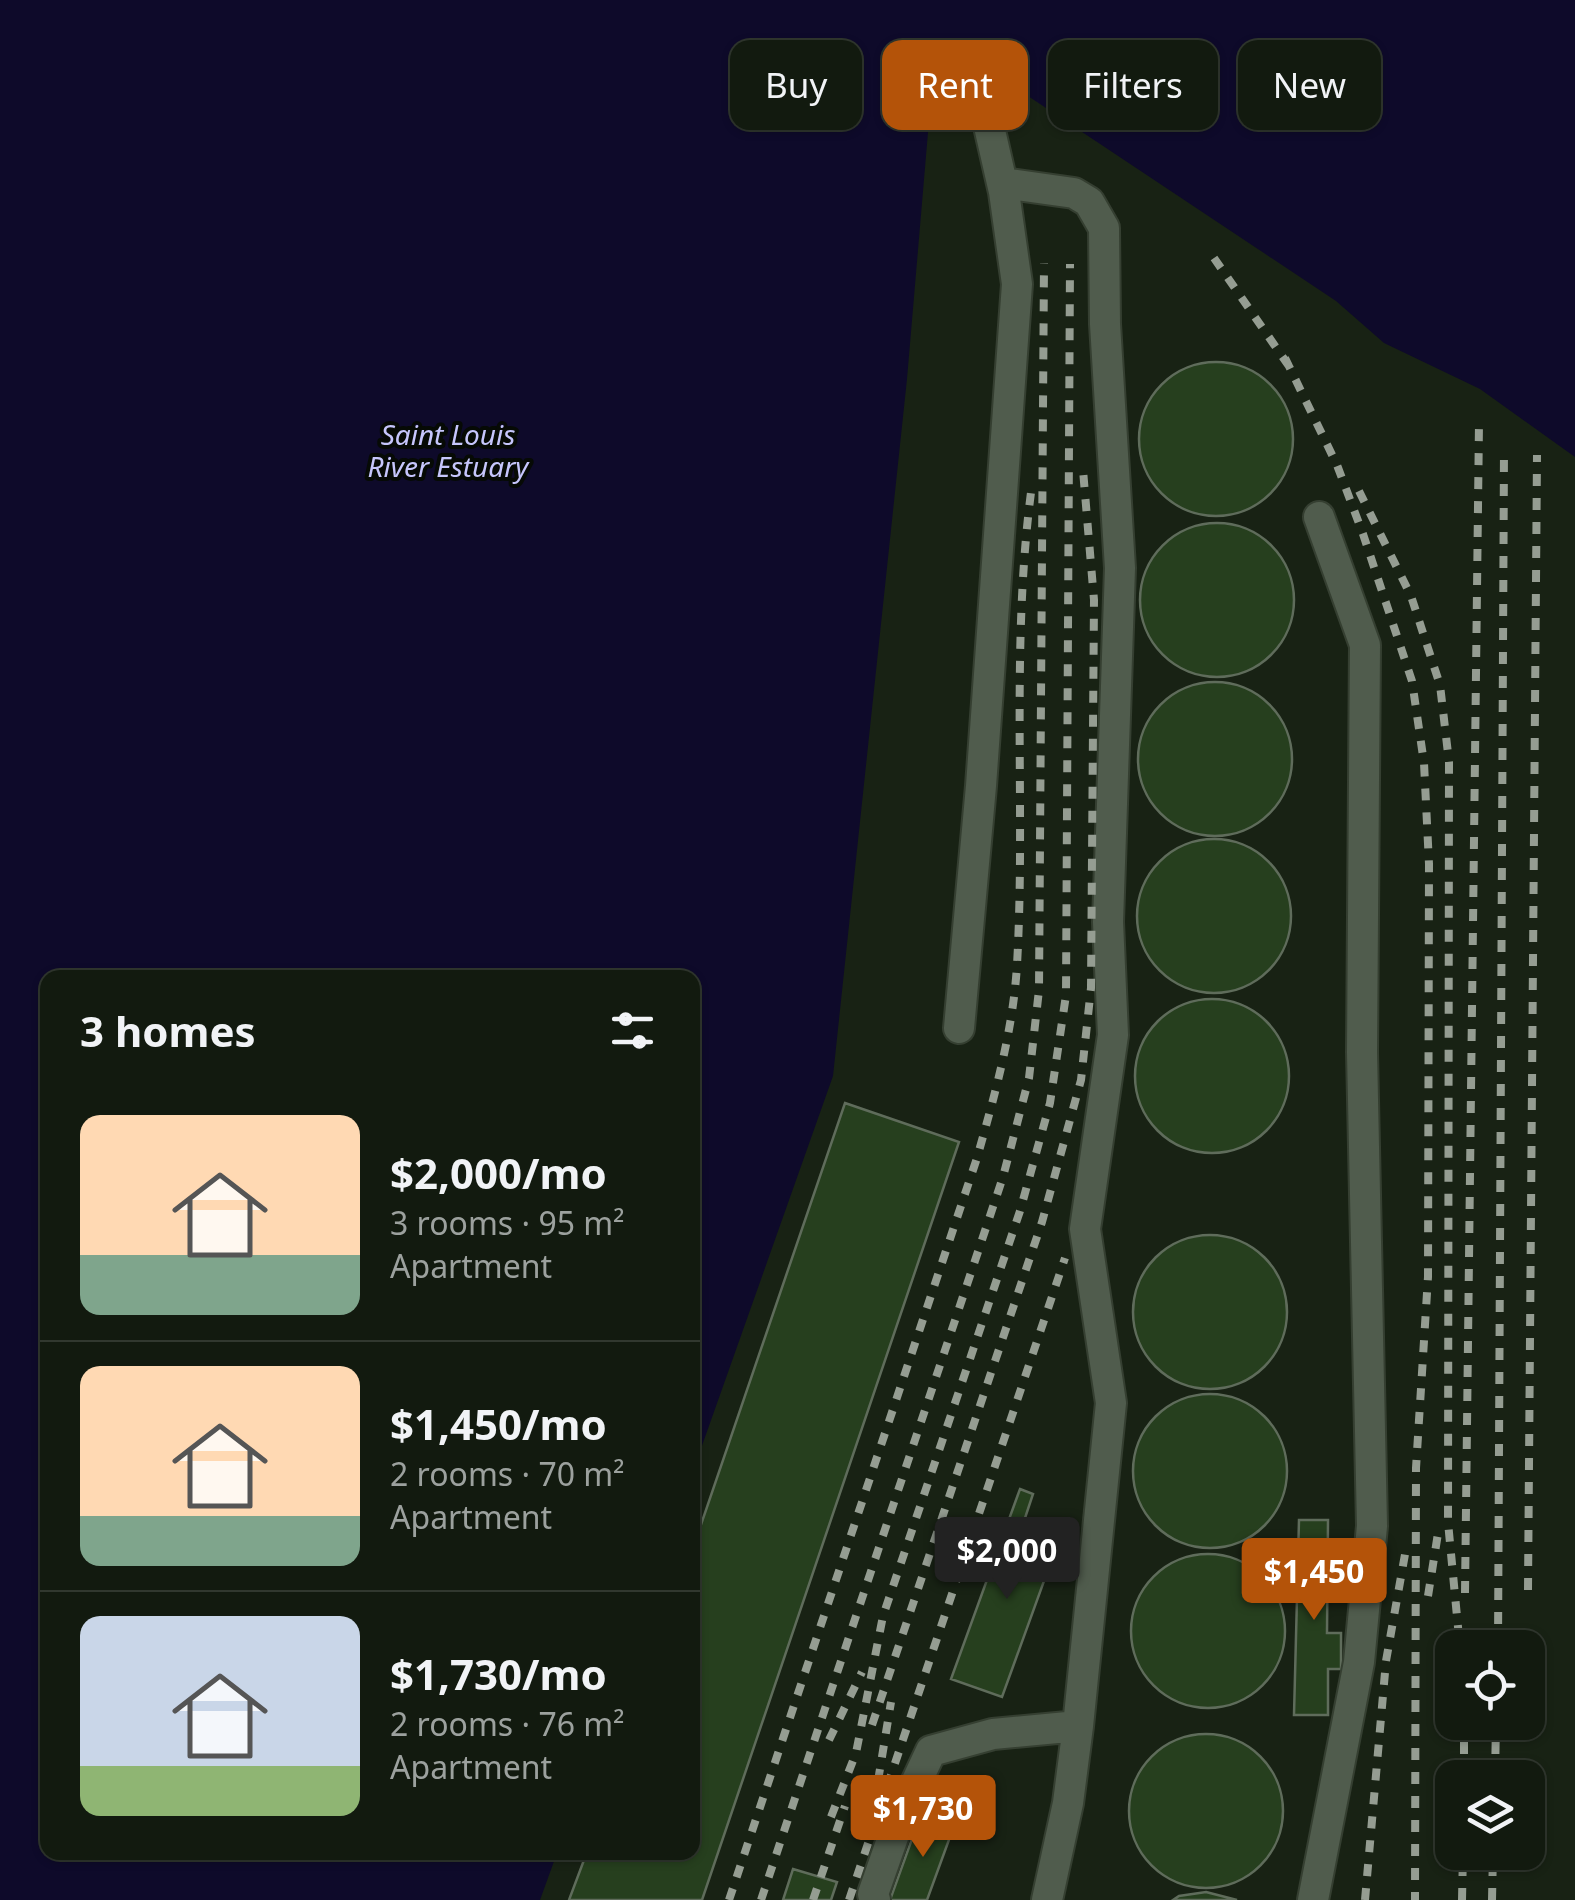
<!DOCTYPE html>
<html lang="en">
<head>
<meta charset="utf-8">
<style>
  body { margin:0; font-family:"Noto Sans",sans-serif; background:#1f271d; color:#f1f3f6; height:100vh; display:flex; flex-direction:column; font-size:38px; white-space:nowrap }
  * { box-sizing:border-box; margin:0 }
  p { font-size:32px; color:#9ca19e }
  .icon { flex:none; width:55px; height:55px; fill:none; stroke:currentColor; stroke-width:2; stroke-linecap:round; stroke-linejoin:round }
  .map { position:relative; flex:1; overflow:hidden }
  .drawer { position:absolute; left:40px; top:970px; width:660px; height:890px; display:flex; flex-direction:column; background:#121a0f; border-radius:20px; box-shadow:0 2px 8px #0004,0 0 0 2px #31382f }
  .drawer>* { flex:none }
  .guide { position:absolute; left:730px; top:40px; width:695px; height:90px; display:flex; gap:20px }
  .controls { position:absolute; left:1435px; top:1630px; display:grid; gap:20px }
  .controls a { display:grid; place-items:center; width:110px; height:110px; border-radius:20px; background:#121a0f; box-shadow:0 2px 8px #0004,0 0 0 2px #31382f; font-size:50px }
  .price { position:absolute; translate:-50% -85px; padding:0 22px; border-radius:10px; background:#b45309; color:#fff; font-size:32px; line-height:65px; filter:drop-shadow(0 2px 5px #0008) }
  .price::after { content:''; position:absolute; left:50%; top:60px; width:30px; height:22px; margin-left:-15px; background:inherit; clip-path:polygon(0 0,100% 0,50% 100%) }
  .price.on { background:#222; color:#fff }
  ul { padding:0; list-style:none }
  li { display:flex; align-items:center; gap:30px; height:250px; padding:0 40px }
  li+li { border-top:2px solid #31382f }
  li span { display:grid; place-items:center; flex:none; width:280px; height:200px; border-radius:20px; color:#555 }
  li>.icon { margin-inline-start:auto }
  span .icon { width:120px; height:120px; fill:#fffc; stroke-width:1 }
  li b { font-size:42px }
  h2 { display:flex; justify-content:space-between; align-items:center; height:120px; padding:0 40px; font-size:42px }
  .tag { padding:0 35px; border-radius:20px; background:#121a0f; box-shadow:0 2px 8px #0004,0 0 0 2px #31382f; font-size:35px; line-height:90px }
  .tag.on { background:#b45309; color:#fff }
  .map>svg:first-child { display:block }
</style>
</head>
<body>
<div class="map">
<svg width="1575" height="1900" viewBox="0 0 1575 1900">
  <rect width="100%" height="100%" fill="#182214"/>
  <path fill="#0e0a2a" d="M0,0H1575V457L1480,389L1384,343L1336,301L977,62H934L907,379L833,1076L693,1471L692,978H48V1852L557,1853L540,1900H0Z"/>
  <path fill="#263f1e" stroke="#5f6c5b" stroke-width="2.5" d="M1139 439a77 77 0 1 1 154 0a77 77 0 1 1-154 0Z
    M1140 600a77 77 0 1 1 154 0a77 77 0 1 1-154 0Z
    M1138 759a77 77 0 1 1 154 0a77 77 0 1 1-154 0Z
    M1137 916a77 77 0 1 1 154 0a77 77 0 1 1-154 0Z
    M1135 1076a77 77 0 1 1 154 0a77 77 0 1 1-154 0Z
    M845,1103L959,1142L702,1900H569L587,1852H692V1551Z
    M1133 1312a77 77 0 1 1 154 0a77 77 0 1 1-154 0Z
    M1133 1471a77 77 0 1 1 154 0a77 77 0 1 1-154 0Z
    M1020,1489L1033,1494L1024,1521L1061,1534L1002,1697L951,1679Z
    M1299,1520H1328L1327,1633H1341V1669H1328V1715H1294Z
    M1131 1631a77 77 0 1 1 154 0a77 77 0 1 1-154 0Z
    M1129 1811a77 77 0 1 1 154 0a77 77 0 1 1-154 0Z
    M921,1814L954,1826L927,1900H890Z
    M793,1869L837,1882L831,1900H783Z
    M1206,1892L1237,1900H1173L1179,1896Z"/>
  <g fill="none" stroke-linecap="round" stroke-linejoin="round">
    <g stroke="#353f31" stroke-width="34">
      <path id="minor" d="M1002,183L1074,193L1089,202L1104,228L1105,324L1120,568L1108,922L1113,1035L1085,1229L1111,1403L1078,1726L1068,1803L1047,1900
        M959,1028L981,786L1017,284L1004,192L986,113
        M875,1900L873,1894L900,1817L931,1751L993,1734L1078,1726
        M1313,1900L1359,1662L1372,1526L1362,1052L1365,645L1319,517"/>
    </g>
    <use href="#minor" stroke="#505c4d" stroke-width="30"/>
    <path stroke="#959d92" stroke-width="8" stroke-dasharray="12 12" stroke-linecap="butt" d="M1214,258L1291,369
      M1285,358L1337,465L1363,534L1412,681L1424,763L1429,864L1428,1277L1416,1468L1415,1900
      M1359,491L1411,596L1440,685L1449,762L1448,1522L1460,1648
      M1528,1590L1537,455
      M1465,1593L1479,423
      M1428,1596L1439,1527
      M1498,1648L1504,449
      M872,1725L1042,1222L1081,1080L1091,988L1094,600L1083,470
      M829,1740L862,1672
      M1464,1778V1722
      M1495,1778L1496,1722
      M878,1781L891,1702
      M831,1817L856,1753L883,1616L1020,1211L1050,1103L1066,995L1070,264
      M729,1900L977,1158C995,1094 1013,1031 1017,965C1026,806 1010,644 1032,485
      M761,1900L1003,1177L1029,1078L1039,990L1044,263
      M813,1900L845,1806
      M849,1900L1065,1258
      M1365,1900L1386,1661L1407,1543
      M1462,1900L1463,1852
      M1492,1900L1493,1852"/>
  </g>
  <g text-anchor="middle" stroke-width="8" stroke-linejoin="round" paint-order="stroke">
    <g font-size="28" font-style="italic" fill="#c6c6fc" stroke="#060a05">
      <text x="448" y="445">Saint Louis<tspan x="448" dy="32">River Estuary</tspan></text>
    </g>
  </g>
</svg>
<div class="controls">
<a><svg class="icon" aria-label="locate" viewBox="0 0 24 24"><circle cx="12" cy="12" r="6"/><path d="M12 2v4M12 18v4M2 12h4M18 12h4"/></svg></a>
<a><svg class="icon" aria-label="layers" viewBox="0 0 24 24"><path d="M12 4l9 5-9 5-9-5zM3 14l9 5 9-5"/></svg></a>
</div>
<b class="price on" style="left:1007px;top:1602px">$2,000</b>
<b class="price" style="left:1314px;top:1623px">$1,450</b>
<b class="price" style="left:923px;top:1860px">$1,730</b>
<div class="guide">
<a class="tag">Buy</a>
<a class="tag on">Rent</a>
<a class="tag">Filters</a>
<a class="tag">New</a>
</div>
<section class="drawer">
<h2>3 homes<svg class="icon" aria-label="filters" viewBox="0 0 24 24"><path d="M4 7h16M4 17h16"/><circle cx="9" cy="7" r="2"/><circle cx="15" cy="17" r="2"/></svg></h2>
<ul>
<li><span style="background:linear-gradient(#ffd9b3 70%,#7fa58c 0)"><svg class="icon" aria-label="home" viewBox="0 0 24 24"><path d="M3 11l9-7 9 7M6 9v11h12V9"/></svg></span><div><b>$2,000/mo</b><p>3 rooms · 95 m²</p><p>Apartment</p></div></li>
<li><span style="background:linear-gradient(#ffd9b3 75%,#7fa58c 0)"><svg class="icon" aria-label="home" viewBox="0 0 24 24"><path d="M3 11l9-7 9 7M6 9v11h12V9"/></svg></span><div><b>$1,450/mo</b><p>2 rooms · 70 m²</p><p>Apartment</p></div></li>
<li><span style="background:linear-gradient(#c9d6e8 75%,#8fb573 0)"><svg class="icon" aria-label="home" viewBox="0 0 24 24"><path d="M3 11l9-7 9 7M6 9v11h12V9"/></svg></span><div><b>$1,730/mo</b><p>2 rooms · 76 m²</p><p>Apartment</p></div></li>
</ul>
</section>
</div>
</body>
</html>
